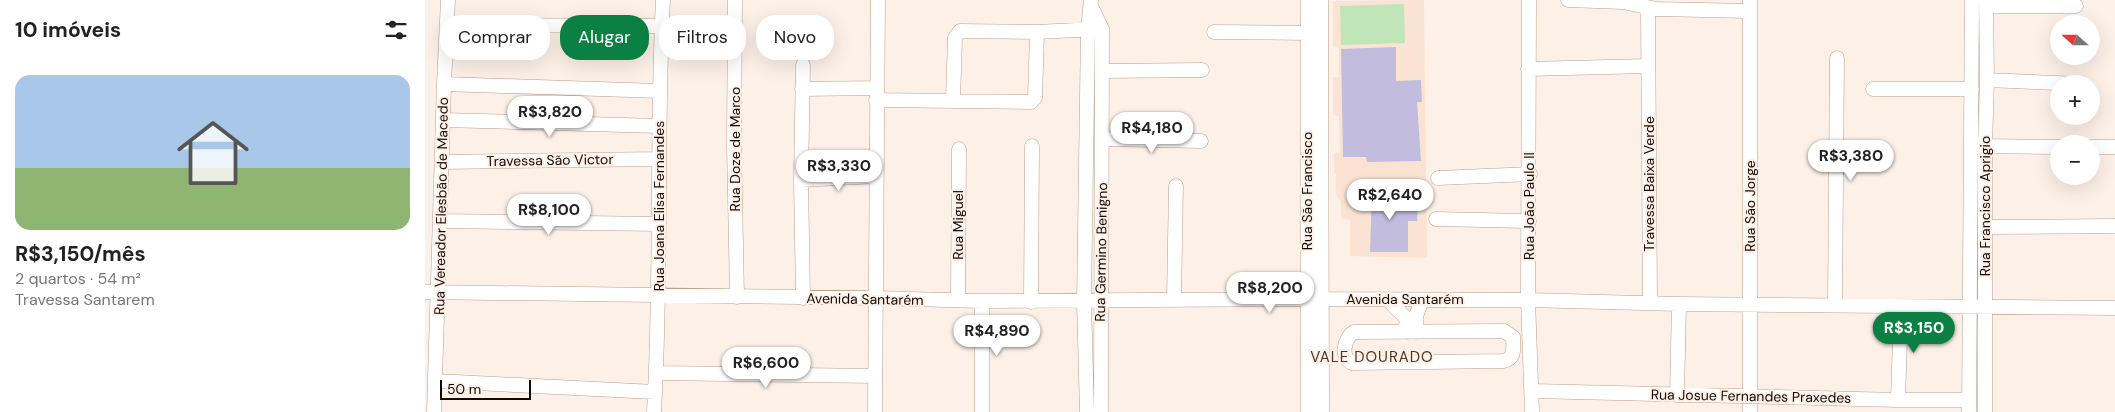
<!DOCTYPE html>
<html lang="pt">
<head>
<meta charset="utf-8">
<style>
  body { margin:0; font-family:"DM Sans",sans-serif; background:#f2f2f2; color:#222; height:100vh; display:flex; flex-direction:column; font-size:19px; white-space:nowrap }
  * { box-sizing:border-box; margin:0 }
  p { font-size:16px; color:#767676 }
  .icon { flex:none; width:28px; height:28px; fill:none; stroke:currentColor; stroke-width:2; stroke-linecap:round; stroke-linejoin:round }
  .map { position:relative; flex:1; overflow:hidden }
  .sheet { display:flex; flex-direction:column; background:#fff; width:425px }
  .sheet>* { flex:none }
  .hud { position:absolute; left:15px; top:15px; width:475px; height:45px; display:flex; gap:10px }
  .needle { width:32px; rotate:291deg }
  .controls { position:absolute; left:1625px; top:15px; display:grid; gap:10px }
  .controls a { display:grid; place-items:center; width:50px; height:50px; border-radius:50%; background:#fff; box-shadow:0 5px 20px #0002; font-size:25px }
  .scale { position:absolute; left:15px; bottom:12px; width:91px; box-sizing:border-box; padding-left:5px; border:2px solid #130903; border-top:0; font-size:14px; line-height:18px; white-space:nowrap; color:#130903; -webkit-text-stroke:4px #fdf0e7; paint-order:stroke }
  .price { position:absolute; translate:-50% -42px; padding:0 11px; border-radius:18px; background:#fff; color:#222; font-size:16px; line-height:32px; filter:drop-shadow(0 1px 2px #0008) }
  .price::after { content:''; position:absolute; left:50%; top:30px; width:15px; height:11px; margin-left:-8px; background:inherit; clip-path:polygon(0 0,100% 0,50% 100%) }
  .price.active { background:#0b8043; color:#fff }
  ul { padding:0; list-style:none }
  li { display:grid; align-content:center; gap:10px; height:265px; padding:0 15px }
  li span { display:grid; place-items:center; height:155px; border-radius:15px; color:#555 }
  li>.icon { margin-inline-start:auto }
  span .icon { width:90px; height:90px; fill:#fffc; stroke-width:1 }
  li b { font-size:21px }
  h2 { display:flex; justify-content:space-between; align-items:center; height:60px; padding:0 15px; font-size:21px }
  .pill { padding:0 18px; border-radius:20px; background:#fff; box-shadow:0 5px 20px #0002; font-size:18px; line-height:45px }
  .pill.active { background:#0b8043; color:#fff }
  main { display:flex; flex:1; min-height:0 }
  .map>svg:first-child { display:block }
</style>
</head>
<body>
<main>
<section class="sheet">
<h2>10 imóveis<svg class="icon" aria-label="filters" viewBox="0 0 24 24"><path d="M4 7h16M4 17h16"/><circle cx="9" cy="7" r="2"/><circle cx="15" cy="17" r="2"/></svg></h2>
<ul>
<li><span style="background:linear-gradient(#a9c7e8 60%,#8fb573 0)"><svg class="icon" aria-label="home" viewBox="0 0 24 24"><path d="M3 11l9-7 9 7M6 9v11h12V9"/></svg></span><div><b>R$3,150/mês</b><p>2 quartos · 54 m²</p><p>Travessa Santarem</p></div></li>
</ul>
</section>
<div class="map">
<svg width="1690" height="412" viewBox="0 0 1690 412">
  <rect width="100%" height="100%" fill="#fdf0e7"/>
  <path fill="#fae3d2" d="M999,0L1002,258L925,256V220L916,219V202L911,194V173H909V153L915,152L914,116L908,115V77H914V48L908,47V1Z"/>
  <path fill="#bfe5b9" d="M979,4L980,43L916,45L915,6Z"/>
  <path fill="#c2bdde" d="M971,47V81L996,80L997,102H992L996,161L942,162L941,157H918L916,49Z
    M960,183H972L971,199H980V205H993L992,221H983V252H945L947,190H959Z"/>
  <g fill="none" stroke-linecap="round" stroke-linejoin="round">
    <g stroke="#bd9e89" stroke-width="15">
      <path id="minor" d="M310,0L309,144L312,297
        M896,0L897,412
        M1104,0L1103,300L1107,412
        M1143,0L1198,2L1231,9L1324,11
        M1325,0V412
        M666,6L677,29L676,412
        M1561,6H1651
        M1223,8L1225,303
        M22,25L236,26
        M789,32L882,33
        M1103,69L1223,66
        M677,71L777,70
        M1562,80L1655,84
        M19,84L234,91
        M377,89L451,88
        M1448,89H1547
        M451,100L606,102L610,98L612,32
        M528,100L530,38L535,31L612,32L671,29
        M18,120L234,126
        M678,139L776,141
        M1560,146L1634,147
        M1666,147H1690
        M17,162L234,159
        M1013,178L1105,174
        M376,180L451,176
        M1011,219L1104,221
        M15,221L234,224
        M1561,227L1690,226
        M0,292L450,298L557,301L896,299L1103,300L1254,304L1690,308
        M378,298L376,180L378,65
        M533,300L534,149
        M749,300L751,186
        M963,300L981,318L982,332
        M557,301V412
        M606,302L607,146
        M1410,305L1412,58
        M1079,331L1088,337C1088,348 1091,359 1078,361L927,363C915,358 919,338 929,332Z
        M991,332V316L997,300
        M232,373L450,376
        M11,381L230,392
        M1108,391L1473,400H1544
        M1252,395L1254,304
        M1473,400L1476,307
        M9,412L19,84L23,0
        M229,412C237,275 231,137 238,0
        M450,412L453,0
        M662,412L659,302L663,29L666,0
        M883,412V0
        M1544,412L1547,0
        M1560,412V146L1562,80L1561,0"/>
    </g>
    <use href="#minor" stroke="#fff" stroke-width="14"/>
  </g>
  <g text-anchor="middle" stroke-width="4" stroke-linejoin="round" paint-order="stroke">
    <g font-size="14" fill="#130903" stroke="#fdf0e7">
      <text transform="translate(310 149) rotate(-90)" y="5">Rua Doze de Marco</text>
      <text transform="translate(125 160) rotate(-1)" y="5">Travessa São Victor</text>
      <text transform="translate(1224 184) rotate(-90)" y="5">Travessa Baixa Verde</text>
      <text transform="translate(882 191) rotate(-90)" y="5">Rua São Francisco</text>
      <text transform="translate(16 206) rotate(-89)" y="5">Rua Vereador Elesbão de Macedo</text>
      <text transform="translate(234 206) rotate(-90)" y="5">Rua Joana Elisa Fernandes</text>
      <text transform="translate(1104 206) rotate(-90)" y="5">Rua João Paulo II</text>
      <text transform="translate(1325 206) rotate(-90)" y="5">Rua São Jorge</text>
      <text transform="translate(1560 206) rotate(-90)" y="5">Rua Francisco Aprigio</text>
      <text transform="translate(533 225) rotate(-90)" y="5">Rua Miguel</text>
      <text transform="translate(676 252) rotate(-89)" y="5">Rua Germino Benigno</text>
      <text transform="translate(440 299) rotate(1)" y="5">Avenida Santarém</text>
      <text x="980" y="304">Avenida Santarém</text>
      <text transform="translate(1326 396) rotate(1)" y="5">Rua Josue Fernandes Praxedes</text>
    </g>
    <g font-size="15" letter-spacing="1" fill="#4f3623" stroke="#fdf0e7">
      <text x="947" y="362">VALE DOURADO</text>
    </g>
  </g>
</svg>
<div class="controls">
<a><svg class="needle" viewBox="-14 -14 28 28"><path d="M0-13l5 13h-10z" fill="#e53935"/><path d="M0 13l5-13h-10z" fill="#767676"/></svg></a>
<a>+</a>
<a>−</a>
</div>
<div class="scale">50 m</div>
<b class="price" style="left:125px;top:138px">R$3,820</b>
<b class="price" style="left:727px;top:154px">R$4,180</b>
<b class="price" style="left:1426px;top:182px">R$3,380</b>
<b class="price" style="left:414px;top:192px">R$3,330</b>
<b class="price" style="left:965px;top:221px">R$2,640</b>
<b class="price" style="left:124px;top:236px">R$8,100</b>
<b class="price" style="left:845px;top:314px">R$8,200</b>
<b class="price active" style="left:1489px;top:354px">R$3,150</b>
<b class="price" style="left:572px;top:357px">R$4,890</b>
<b class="price" style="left:341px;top:389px">R$6,600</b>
<div class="hud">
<a class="pill">Comprar</a>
<a class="pill active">Alugar</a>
<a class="pill">Filtros</a>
<a class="pill">Novo</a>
</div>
</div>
</main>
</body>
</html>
